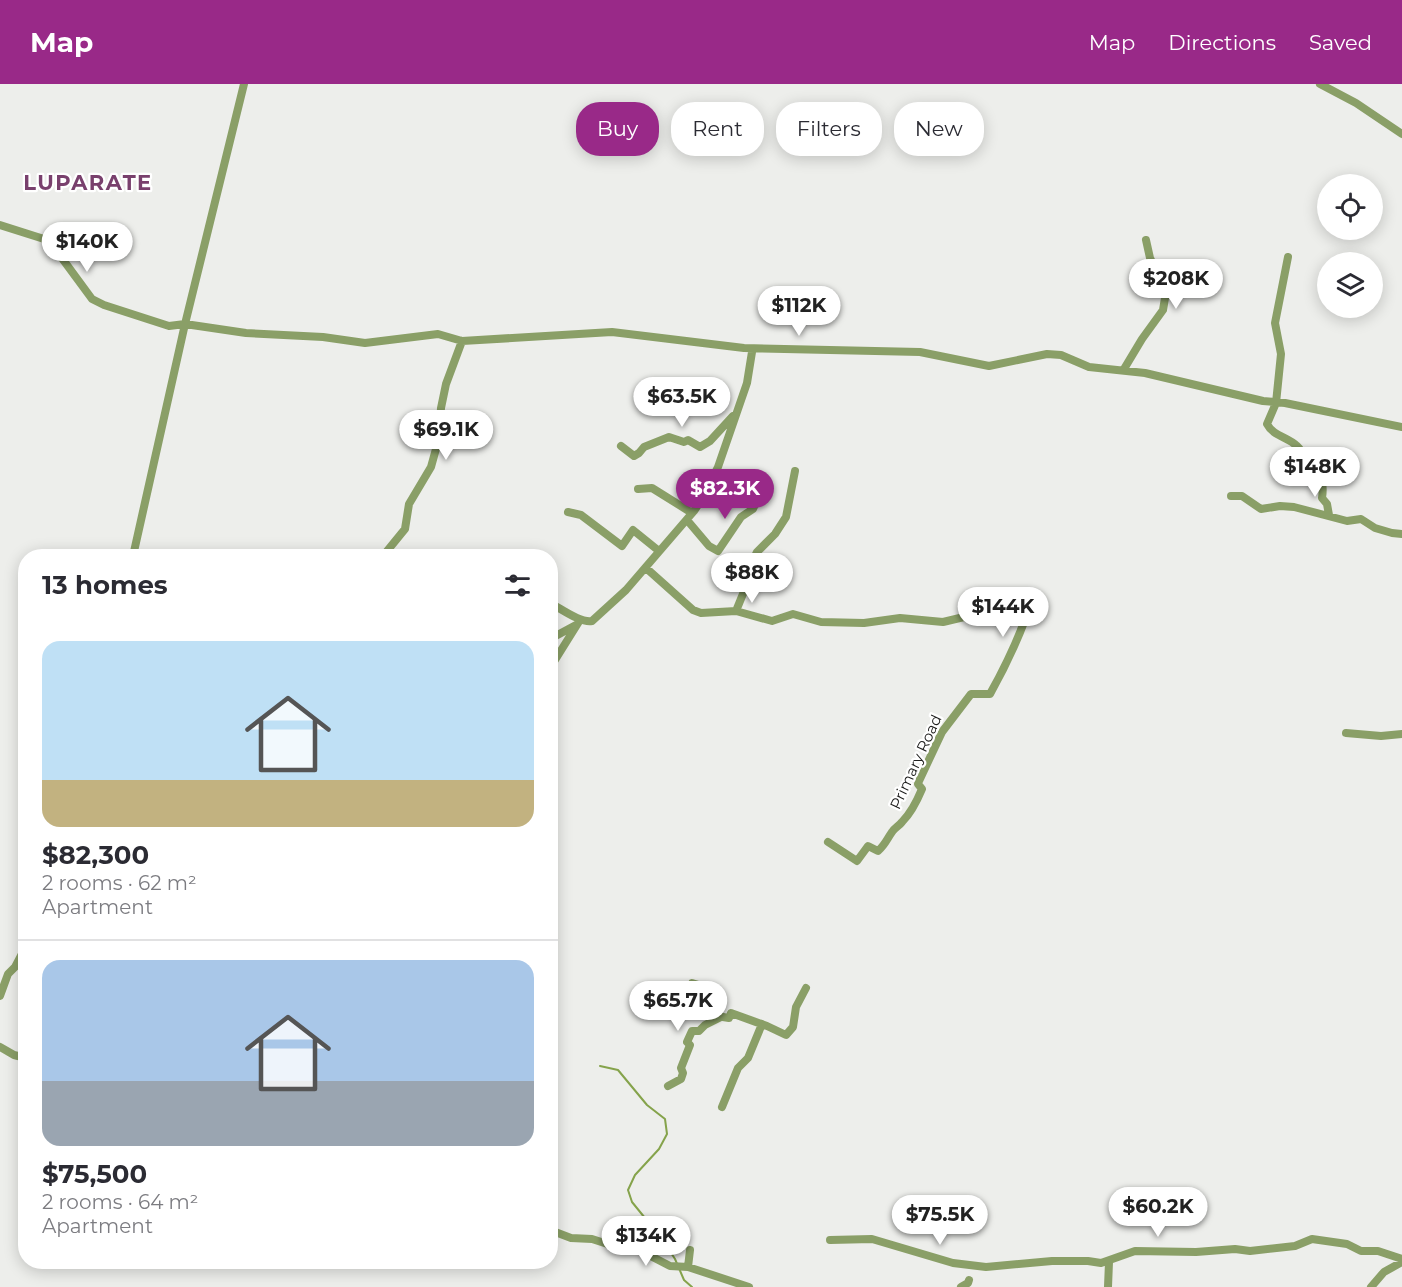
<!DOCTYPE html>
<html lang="en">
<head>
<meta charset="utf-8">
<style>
  body { margin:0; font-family:Montserrat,sans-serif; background:#f2f2f3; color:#2b2b33; height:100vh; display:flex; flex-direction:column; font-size:22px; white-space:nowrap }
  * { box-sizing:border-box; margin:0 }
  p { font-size:20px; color:#7c7c81 }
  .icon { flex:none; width:33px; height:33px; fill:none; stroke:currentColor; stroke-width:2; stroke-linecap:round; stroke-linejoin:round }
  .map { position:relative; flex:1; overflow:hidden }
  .side { position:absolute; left:18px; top:465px; width:540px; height:720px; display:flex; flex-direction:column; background:#fff; border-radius:24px; box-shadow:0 3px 15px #0003 }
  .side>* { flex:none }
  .guide { position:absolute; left:576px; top:18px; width:570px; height:54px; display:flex; gap:12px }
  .tools { position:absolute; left:1317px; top:90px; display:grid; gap:12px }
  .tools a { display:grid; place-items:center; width:66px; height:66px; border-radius:50%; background:#fff; box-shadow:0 3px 15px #0003; font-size:30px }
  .price { position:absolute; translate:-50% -51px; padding:0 14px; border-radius:21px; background:#fff; color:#222; font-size:20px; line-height:39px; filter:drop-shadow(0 2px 3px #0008) }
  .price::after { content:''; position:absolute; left:50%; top:36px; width:18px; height:14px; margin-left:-9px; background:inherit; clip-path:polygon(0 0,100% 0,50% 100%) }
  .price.on { background:#992988; color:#fff }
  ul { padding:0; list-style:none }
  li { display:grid; align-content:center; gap:12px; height:318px; padding:0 24px }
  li+li { border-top:2px solid #e1e1e2 }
  li span { display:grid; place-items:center; height:186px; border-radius:18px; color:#555 }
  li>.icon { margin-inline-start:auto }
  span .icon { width:108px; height:108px; fill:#fffc; stroke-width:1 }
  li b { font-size:26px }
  h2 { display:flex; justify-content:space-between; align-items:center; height:72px; padding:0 24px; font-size:26px }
  .pill { padding:0 21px; border-radius:24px; background:#fff; box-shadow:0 3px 15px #0003; font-size:21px; line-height:54px }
  .pill.on { background:#992988; color:#fff }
  header { display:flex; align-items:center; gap:36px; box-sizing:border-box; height:84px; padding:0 30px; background:#992988; color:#fff }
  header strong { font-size:28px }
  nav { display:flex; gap:33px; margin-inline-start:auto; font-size:21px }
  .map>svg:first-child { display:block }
</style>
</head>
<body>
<header>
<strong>Map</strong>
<nav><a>Map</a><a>Directions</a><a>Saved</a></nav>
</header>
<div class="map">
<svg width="1402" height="1203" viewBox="0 0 1402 1203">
  <rect width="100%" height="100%" fill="#edeeeb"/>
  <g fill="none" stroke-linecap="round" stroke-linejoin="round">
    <path stroke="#85a34b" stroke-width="2" d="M600,982L618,986L647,1021L665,1035L667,1050L659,1065L635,1091L628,1106L632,1118L662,1155L675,1175L684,1196L692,1203"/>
    <path stroke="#8a9f67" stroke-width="8" d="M1320,0L1356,19L1402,50
      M0,141L44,155L53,162L92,215L104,221L169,242L185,240L246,249L323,253L365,259L438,250L462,257L612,248L744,264L920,268L989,282L1047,270L1061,271L1089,283L1145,289L1263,317L1285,319L1402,343
      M1288,173L1275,239L1281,270L1276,319L1267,340C1273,352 1288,353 1297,362C1301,365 1301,370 1305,374C1319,388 1325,394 1322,414L1327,420L1329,431
      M1124,285L1142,255L1163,226L1166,208L1150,174L1146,156
      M621,362L634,372L639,369L644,363L669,353L684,358L688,356L700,363L710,357L733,332
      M638,405L652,404L692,429
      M1231,412H1242L1261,425L1280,422L1294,423L1347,437L1361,435L1375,444L1392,449L1402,450
      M568,428L581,431L622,462L633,446L659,467
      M687,436L709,462L718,467L741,433L753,425L762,404
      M133,472L185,240L244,0
      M383,472L405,445L409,420L431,383L439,354L441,324L446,300L462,257
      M646,484L693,526L701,529L736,527L747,500L745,494L757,468L775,450L786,433L795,387
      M550,519C562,525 580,539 592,537L626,506L694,427L702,415L718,383L747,299L752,268L751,265
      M736,527L772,537L793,530L821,538L864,539L900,534L943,538L985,528L1019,529L1026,533C1016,560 1004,585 990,610H971L942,648L919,697L918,700L922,705C917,717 911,729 902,738C899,742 894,744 892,748C887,755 885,761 878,767L868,762L857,777L828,758
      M550,555L576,541
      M550,584L580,536
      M1346,649L1381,652L1402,650
      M702,902L692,899L686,918L717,932L729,934L731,929L767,942L786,951L793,943L796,923L806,904
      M0,912L8,890L15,883L26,862
      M0,963L14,971L26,974
      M668,1002L681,995L683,989L681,984L690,961L687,958L692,947H699L705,941L721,933
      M722,1023L738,984L748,974L762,940
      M550,1146L571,1154L592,1155L617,1163L641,1167L670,1182L688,1183L749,1203
      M830,1156L872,1155L953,1179L986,1183L1052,1177H1088L1101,1179L1135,1167L1196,1168L1235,1165L1250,1167L1295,1162L1312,1155L1347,1160L1361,1167H1378L1402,1175
      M688,1183L690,1166
      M961,1203L968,1199L969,1196
      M1108,1203L1109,1178
      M1371,1203L1384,1188L1402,1178"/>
  </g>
  <g text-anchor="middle" stroke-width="4.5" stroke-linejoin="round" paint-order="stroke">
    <g font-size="15" fill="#20201f" stroke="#fff">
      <text transform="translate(916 678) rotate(-65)" y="5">Primary Road</text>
    </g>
    <g font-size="21" font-weight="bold" letter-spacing="1.5" fill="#79406d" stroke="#fff">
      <text x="88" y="106">LUPARATE</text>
    </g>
  </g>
</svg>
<div class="tools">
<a><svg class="icon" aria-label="locate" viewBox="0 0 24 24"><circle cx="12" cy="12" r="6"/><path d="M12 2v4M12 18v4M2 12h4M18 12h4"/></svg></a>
<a><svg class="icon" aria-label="layers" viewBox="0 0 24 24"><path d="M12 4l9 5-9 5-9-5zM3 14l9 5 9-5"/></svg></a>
</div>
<b class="price" style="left:87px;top:189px">$140K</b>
<b class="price" style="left:1176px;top:226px">$208K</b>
<b class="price" style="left:799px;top:253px">$112K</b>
<b class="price" style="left:682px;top:344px">$63.5K</b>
<b class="price" style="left:446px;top:377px">$69.1K</b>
<b class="price" style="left:1315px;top:414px">$148K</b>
<b class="price on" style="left:725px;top:436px">$82.3K</b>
<b class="price" style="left:752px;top:520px">$88K</b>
<b class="price" style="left:1003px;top:554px">$144K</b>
<b class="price" style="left:678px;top:948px">$65.7K</b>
<b class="price" style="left:1158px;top:1154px">$60.2K</b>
<b class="price" style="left:940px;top:1162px">$75.5K</b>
<b class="price" style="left:646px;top:1183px">$134K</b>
<div class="guide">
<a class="pill on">Buy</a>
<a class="pill">Rent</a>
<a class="pill">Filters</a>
<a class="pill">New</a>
</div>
<section class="side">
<h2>13 homes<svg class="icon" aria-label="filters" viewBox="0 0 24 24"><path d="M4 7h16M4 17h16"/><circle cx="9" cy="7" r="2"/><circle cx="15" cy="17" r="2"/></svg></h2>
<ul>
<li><span style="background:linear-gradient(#bfe0f5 75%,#c2b280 0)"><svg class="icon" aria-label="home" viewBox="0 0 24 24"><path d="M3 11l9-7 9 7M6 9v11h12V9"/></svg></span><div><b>$82,300</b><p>2 rooms · 62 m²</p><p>Apartment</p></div></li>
<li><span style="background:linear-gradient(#a9c7e8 65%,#9aa5b1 0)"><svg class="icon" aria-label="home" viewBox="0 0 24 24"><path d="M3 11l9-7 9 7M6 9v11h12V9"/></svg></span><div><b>$75,500</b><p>2 rooms · 64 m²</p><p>Apartment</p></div></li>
</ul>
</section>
</div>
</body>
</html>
